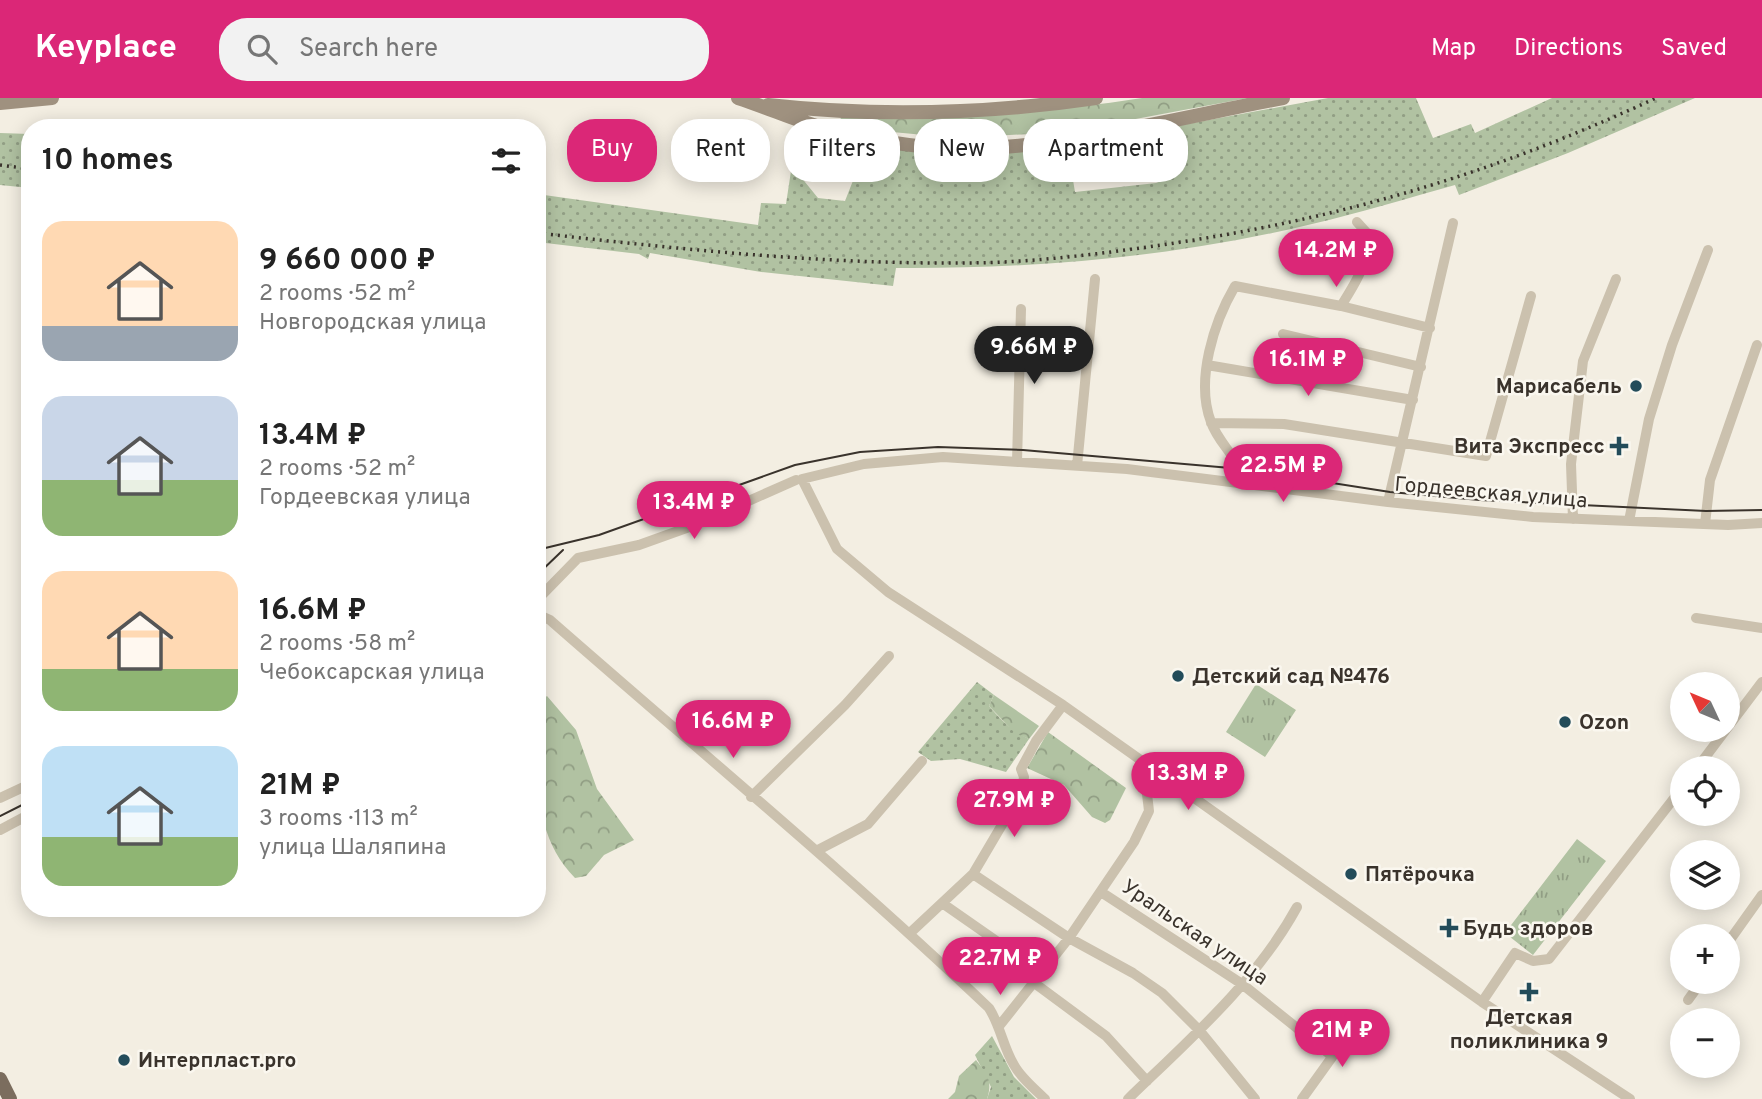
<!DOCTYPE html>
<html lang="en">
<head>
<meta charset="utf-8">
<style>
  body { margin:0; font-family:Overpass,sans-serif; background:#f2f2f2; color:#222; height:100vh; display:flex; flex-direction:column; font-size:26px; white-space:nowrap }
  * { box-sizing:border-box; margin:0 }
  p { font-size:23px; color:#767676 }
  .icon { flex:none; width:38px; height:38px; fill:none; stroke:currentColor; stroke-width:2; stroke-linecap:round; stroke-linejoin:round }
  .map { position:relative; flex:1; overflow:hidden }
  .sheet { position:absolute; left:21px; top:21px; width:525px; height:798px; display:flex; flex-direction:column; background:#fff; border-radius:28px; box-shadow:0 4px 18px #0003 }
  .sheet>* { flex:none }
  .banner { position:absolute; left:567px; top:21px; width:665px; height:63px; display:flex; gap:14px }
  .needle { width:46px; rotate:314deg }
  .tools { position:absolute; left:1670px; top:574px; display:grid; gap:14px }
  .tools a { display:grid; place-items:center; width:70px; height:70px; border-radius:50%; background:#fff; box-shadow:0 4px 18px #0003; font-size:35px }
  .price { position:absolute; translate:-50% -60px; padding:0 16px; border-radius:24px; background:#db2777; color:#fff; font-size:23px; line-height:46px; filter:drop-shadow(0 2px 4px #0008) }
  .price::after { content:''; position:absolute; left:50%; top:42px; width:21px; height:16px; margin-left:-10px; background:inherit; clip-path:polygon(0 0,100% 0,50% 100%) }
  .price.selected { background:#222; color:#fff }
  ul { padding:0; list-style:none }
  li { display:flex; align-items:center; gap:21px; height:175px; padding:0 21px }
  li span { display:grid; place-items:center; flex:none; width:196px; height:140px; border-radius:21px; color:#555 }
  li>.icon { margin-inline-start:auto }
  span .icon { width:84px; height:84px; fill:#fffc; stroke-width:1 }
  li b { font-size:30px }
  h2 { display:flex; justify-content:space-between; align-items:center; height:84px; padding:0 21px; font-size:30px }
  .tag { padding:0 24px; border-radius:28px; background:#fff; box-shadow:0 4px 18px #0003; font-size:24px; line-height:63px }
  .tag.selected { background:#db2777; color:#fff }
  header { display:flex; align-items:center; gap:42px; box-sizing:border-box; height:98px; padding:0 35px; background:#db2777; color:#fff }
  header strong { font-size:33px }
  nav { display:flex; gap:38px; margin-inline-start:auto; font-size:24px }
  .search { width:490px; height:63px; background:#f2f2f2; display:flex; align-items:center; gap:18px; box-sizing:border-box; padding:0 24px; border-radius:28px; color:#767676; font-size:26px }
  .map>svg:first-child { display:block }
</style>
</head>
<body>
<header>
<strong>Keyplace</strong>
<div class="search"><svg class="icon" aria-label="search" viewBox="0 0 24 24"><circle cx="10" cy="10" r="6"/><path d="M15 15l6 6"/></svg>Search here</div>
<nav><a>Map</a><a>Directions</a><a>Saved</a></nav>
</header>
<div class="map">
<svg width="1762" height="1001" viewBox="0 0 1762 1001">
  <defs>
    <pattern id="grass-dots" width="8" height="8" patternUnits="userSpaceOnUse" patternTransform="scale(1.75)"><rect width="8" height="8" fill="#b1c2a2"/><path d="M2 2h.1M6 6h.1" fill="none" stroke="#919e84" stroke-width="1.8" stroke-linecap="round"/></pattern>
    <pattern id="forest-crowns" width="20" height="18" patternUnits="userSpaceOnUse" patternTransform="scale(1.75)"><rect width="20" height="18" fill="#b1c2a2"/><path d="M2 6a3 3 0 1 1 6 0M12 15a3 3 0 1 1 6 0" fill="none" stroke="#919e84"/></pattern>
    <pattern id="park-tufts" width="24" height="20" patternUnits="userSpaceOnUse" patternTransform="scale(1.75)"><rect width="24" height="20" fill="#b1c2a2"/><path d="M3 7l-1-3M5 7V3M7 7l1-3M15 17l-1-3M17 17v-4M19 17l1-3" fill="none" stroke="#919e84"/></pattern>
  </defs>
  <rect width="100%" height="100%" fill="#f3eee2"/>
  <path fill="url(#grass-dots)" d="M1328,0H1416L1433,40L1471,26L1475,35L1552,0H1695L1568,55L1459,97L1455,87C1408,100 1360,115 1312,126C1176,159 1035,171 896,170L893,188L761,174L650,155L648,161L639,156L537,144V96L758,127L761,105L786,106L791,73H796L818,100L845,103L856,75L825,50L827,40L957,59L1067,46L1075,94L1156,85L1176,78L1170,45L1120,54L1117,39Z
    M0,35L30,36V90L0,87Z
    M977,584L994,597L989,608C1001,622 1012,633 1029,641L1006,674L960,661L931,663L918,654Z
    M992,938L1014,979L1036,1001H987L991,989L975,957Z"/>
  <path fill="url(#forest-crowns)" d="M1142,0H1248L1066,34L956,40L839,29L841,19C943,21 1040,16 1142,0Z
    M994,597L1039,628L1029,641L1015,635L989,608Z
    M547,598L576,632L597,691L634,742L604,757L586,778L575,780C529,733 537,667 537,606Z
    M1048,634L1126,690L1110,722L1105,725L1092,719L1064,687L1027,670Z
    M976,962C987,976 993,983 987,1001H948L955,994L959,978Z"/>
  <path fill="url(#park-tufts)" d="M1256,586L1296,612L1265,659L1226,634Z
    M1577,741L1606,763L1533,857L1505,835Z"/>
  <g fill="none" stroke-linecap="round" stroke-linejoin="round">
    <path stroke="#cbc1ae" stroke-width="10" d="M1341,208C1358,181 1367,168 1367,135L1357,124
      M1283,236L1421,269
      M1207,267L1413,302
      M1211,325L1284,326L1486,358L1531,198
      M1017,364L1021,211
      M1077,368L1095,181
      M1244,386C1241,361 1219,347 1211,324C1195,282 1214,224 1235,188L1341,208L1430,230
      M1388,404L1453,125
      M1573,421L1571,366L1583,263L1616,181
      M1629,423L1649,321L1672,247L1708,152
      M1705,426L1710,382L1757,247
      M537,502L578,460L639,447L692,428L796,382
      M537,516L550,522C697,651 848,776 989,910C1001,929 1003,949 1014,967C1021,980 1035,991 1045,1001
      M1696,520L1762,530
      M1697,670L1762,584
      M751,699L845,607L889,558
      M0,700L30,686
      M0,732L30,716
      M818,752L868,726L922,663
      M973,776L1069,840L1133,875L1162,895L1199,932L1255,1001
      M1101,794L1242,886L1332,958
      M942,805L1041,874
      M910,835L973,776L1022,693L1024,679L1021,671L1036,643L1063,607
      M1727,846L1762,797
      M1033,884L1106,938L1147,983
      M1688,902L1701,884
      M1482,904L1515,855L1533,863L1549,861L1682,690
      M1000,927L1069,840L1134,744L1149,713L1147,696L1154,673
      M1128,1001C1189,942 1256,884 1297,809
      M1302,1001L1358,923
      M1630,1001L1482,904L1063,607L888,494L837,451L802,381L864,366L943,359L1127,371L1388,404L1533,419L1728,427L1762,425"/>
    <path stroke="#9f917f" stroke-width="14" d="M738,0C772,11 803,26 838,34C885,45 942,53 991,50C1087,44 1188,18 1283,0
      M0,5L52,0
      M768,7C878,19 987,16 1096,0"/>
    <path stroke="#7b6d5e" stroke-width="14" d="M0,981L10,1001"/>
    <path stroke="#3a332c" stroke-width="2" d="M537,452L599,437L795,367L860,354L938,349L1023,352L1242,371L1390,394L1480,402L1706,413L1762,412
      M537,477L563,452
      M0,718L30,703"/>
    <path stroke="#3a332c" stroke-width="3.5" stroke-dasharray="2 5" stroke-linecap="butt" d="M0,67L30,71
      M537,135C679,151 819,166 962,165C1030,165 1100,156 1168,146C1344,120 1494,75 1656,0"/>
  </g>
  <g fill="#234c5a" stroke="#faf7ef" stroke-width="2.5">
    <circle cx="1636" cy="288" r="7"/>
    <path d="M1615.5 337.5h7v7h7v7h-7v7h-7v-7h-7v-7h7z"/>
    <circle cx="1178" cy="578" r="7"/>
    <circle cx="1565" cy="624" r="7"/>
    <circle cx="1351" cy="776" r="7"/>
    <path d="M1445.5 819.5h7v7h7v7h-7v7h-7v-7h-7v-7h7z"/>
    <path d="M1525.5 883.5h7v7h7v7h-7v7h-7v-7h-7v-7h7z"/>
    <circle cx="124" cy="962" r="7"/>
  </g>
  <g text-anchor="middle" stroke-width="5" stroke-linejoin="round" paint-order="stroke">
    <g font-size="21" font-weight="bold" fill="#3a332c" stroke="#faf7ef" text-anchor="start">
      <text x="1622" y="295" text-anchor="end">Марисабель</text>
      <text x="1605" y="355" text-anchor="end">Вита Экспресс</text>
      <text x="1192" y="585">Детский сад №476</text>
      <text x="1579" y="631">Ozon</text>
      <text x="1365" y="783">Пятёрочка</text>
      <text x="1463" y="837">Будь здоров</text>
      <text x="1529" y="926" text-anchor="middle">Детская<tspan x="1529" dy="24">поликлиника 9</tspan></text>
      <text x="138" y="969">Интерпласт.pro</text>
    </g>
    <g font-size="21" fill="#3a332c" stroke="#faf7ef">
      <text transform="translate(1491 394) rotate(5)" y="7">Гордеевская улица</text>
      <text transform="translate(1195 834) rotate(34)" y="7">Уральская улица</text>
    </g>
  </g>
</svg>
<div class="tools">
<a><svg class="needle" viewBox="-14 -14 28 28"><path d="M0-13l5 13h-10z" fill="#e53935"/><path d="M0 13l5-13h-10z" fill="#767676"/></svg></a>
<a><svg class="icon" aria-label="locate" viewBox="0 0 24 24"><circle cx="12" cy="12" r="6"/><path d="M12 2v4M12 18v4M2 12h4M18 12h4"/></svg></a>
<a><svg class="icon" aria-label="layers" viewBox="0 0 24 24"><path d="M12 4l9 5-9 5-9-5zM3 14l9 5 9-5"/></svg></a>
<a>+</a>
<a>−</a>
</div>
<b class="price" style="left:1336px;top:191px">14.2M ₽</b>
<b class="price selected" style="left:1034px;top:288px">9.66M ₽</b>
<b class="price" style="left:1308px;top:300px">16.1M ₽</b>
<b class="price" style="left:1283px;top:406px">22.5M ₽</b>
<b class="price" style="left:694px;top:443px">13.4M ₽</b>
<b class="price" style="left:733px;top:662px">16.6M ₽</b>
<b class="price" style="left:1188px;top:714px">13.3M ₽</b>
<b class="price" style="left:1014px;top:741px">27.9M ₽</b>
<b class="price" style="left:1000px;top:899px">22.7M ₽</b>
<b class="price" style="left:1342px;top:971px">21M ₽</b>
<div class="banner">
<a class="tag selected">Buy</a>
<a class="tag">Rent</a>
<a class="tag">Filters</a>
<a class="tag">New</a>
<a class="tag">Apartment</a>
</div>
<section class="sheet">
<h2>10 homes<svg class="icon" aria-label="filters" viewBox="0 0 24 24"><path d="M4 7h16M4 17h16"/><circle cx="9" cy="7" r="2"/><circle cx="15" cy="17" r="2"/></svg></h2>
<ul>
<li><span style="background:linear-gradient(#ffd9b3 75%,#9aa5b1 0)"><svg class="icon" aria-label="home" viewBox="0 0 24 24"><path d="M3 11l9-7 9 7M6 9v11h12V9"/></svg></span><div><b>9 660 000 ₽</b><p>2 rooms · 52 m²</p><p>Новгородская улица</p></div></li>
<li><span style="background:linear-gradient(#c9d6e8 60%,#8fb573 0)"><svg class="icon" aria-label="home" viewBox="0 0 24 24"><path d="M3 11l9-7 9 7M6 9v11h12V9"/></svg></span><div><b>13.4M ₽</b><p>2 rooms · 52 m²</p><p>Гордеевская улица</p></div></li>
<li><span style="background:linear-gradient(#ffd9b3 70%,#8fb573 0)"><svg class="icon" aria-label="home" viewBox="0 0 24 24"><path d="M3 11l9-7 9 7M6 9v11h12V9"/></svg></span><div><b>16.6M ₽</b><p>2 rooms · 58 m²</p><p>Чебоксарская улица</p></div></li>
<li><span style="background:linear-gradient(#bfe0f5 65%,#8fb573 0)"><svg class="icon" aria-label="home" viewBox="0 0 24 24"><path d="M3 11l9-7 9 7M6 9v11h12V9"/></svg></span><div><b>21M ₽</b><p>3 rooms · 113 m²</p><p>улица Шаляпина</p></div></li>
</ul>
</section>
</div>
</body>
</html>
